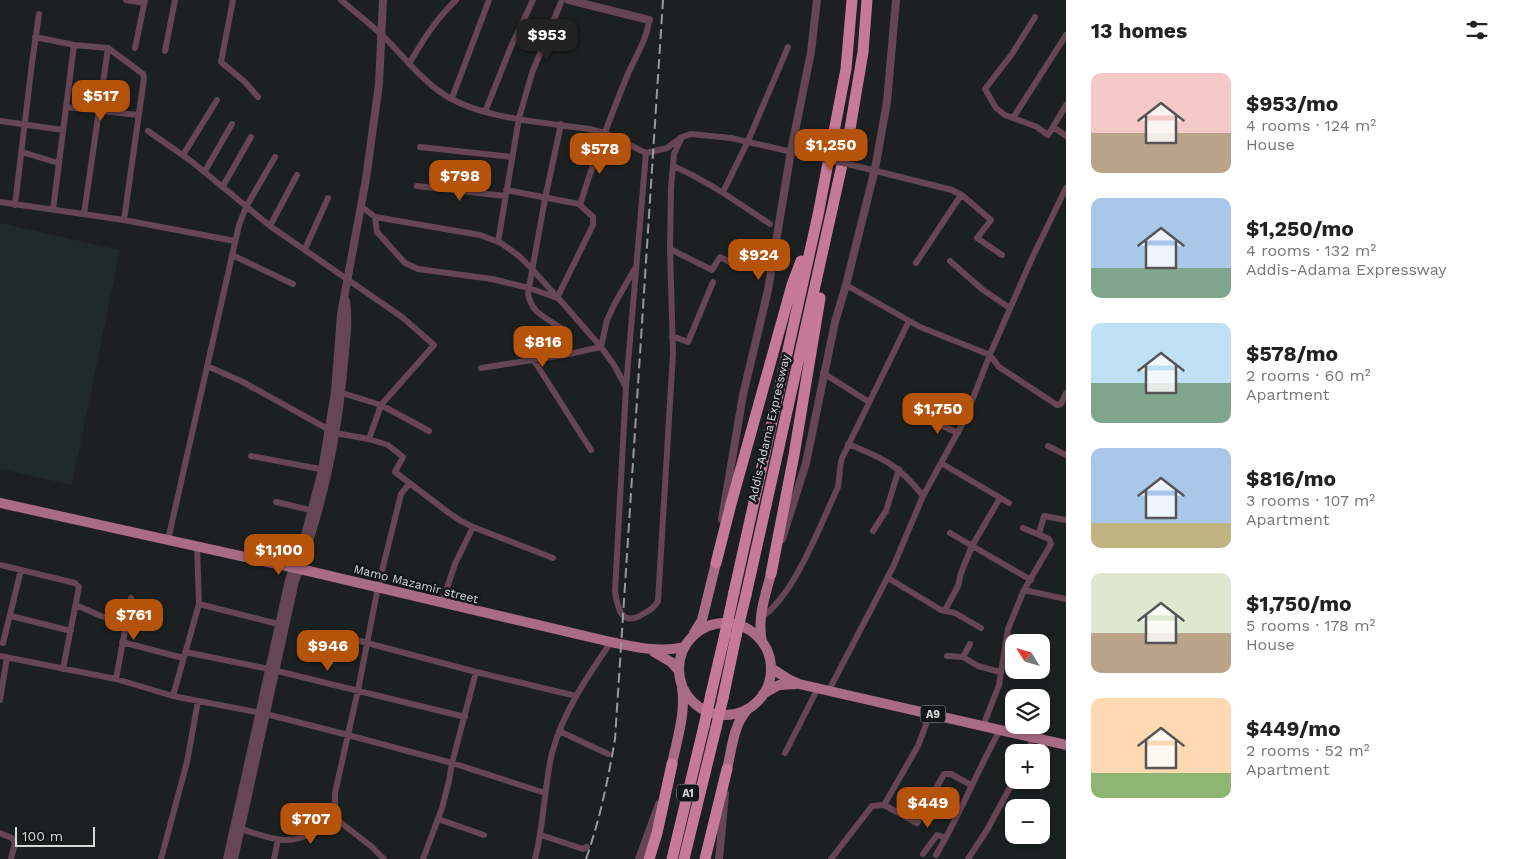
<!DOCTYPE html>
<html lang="en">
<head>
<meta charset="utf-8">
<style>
  body { margin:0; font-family:"Work Sans",sans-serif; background:#f2f2f2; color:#222; height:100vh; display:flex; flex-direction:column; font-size:19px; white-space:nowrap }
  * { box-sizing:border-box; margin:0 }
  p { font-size:16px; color:#767676 }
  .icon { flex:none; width:28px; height:28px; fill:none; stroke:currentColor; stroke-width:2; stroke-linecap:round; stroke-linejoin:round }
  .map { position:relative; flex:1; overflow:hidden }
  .sheet { display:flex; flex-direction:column; background:#fff; width:450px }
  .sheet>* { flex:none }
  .needle { width:32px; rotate:307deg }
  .buttons { position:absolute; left:1005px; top:634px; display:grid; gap:10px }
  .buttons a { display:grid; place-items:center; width:45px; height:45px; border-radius:10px; background:#fff; box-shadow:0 2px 8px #0003; font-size:25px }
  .scale { position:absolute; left:15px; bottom:12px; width:80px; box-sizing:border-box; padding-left:5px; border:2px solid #d8dada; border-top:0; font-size:14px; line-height:18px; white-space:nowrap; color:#d8dada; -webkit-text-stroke:4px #131717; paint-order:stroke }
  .price { position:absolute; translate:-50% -42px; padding:0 11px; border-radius:10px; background:#b45309; color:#fff; font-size:16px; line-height:32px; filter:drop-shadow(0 1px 2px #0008) }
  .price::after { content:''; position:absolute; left:50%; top:30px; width:15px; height:11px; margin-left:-8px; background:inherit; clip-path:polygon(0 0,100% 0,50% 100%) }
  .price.current { background:#222; color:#fff }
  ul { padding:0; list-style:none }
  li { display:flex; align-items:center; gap:15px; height:125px; padding:0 25px }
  li span { display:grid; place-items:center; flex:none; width:140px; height:100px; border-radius:10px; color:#555 }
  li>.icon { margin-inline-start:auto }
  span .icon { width:60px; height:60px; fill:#fffc; stroke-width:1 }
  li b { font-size:21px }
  h2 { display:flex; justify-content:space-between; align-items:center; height:60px; padding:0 25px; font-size:21px }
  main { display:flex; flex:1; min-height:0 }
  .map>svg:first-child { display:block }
</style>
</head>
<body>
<main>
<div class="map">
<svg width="1066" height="859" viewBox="0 0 1066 859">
  <rect width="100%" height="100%" fill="#1c2020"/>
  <path fill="#1f2a29" d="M0,223L120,250L72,485L0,469Z"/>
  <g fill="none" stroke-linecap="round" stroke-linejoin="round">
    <path stroke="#654652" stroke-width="6" d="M126,0L144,3
      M233,0L221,62L245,82L258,97
      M341,0C356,13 373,26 387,40C404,57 419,77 439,91C476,119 544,122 589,129L605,133L646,153L667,148L682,137L691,134L731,138L814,157
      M1035,17L1012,54L985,89L996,108L1005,115L1037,127L1048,135L1053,127
      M35,37L74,45L108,48L143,74L144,78L124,220
      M135,48L145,0
      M165,51L175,0
      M409,64C423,40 436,19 456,0
      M452,98L489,0
      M1066,105L1053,127L1066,136
      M66,107L138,115
      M485,112L510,49L533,0
      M1013,118L1066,35
      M0,121L63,130
      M561,124L545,199L528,293C531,313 545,317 561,328
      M148,131L191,161L270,226L402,317L434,345L381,405L369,439
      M420,147L512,157
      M22,152L58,163
      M646,153L626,387L615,592C618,610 622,627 643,614C650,610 654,608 658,601L673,353L670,249L671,188L674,154L682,137
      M183,155L217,100
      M852,165L952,190L963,196L991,220L977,238L1002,255
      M673,166C708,181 738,203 770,224
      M205,171L232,124
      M223,186L251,137
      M417,186L505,196
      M723,192L748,141L788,47
      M0,202L124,220L235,241
      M579,204L581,202C594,159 610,118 627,76C635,57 647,40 649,20
      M15,205L32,63L39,14
      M361,206L375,217L480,235L501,243L519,256L532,269L567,308L601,347L614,365L626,387
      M53,210L74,45
      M84,214L108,48
      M375,217L377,232L405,263L418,269L492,279L529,288L557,298L593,225V217L579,204L506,190
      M270,226L297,175
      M498,242L519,118L532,73L562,0
      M305,249L328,198
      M670,249L712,270L720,257L730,262
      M232,255L293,284
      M950,261L983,290L1010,308
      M916,263L961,195
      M846,285L920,327L990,355L999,367L1057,405L1061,404L1066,393
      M672,336L688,342L713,282
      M533,359L591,450
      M207,366L241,381L335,433L369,439L388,445L403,457L395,472L449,513L461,521L473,527L553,558
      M481,368L564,355L601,347L607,320L615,303L634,270
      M823,373L869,402
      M342,393L381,405L429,431
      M927,419L958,433
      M848,444C883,458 899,465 923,496
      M1048,446L1066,455
      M251,456L325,470
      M941,463L1009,503
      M276,502L314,511
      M873,531L886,511L899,469
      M950,533L1031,580
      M1039,534L1044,516L1066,520
      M168,540L239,225L246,207L275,157
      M0,565L75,583L79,587L63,669
      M888,578L941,610L955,613L981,628
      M1024,590L1066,599
      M442,603L455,564L473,527
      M199,604L282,625
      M76,605L101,616L126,624
      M945,610L958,586L961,573L972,546L1000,498
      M11,616L71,631
      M761,617C793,599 822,521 838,487C840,477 839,468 842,458L909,321
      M341,636L476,672L576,696
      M122,642L183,658
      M3,643L21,570
      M185,652L269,669L465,717
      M0,656L116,679L173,696L266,714L348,735L452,763L545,793
      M947,656L963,657L978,666L1000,672
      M963,657L970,644
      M116,679L131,598
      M829,690L893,567L923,496L964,421L991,352L1033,256L1066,188
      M173,696L199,604L197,546
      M0,700L7,657
      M930,714L918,746L884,805L917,823L944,774H951L971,785
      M983,726L999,685L1008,629L1024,590L1051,544L1049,539L1023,528
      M559,731L608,754
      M1028,752L1033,737
      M785,753L818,688
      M438,819L484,835
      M237,828C263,835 286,848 311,833C321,828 327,821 338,818
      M0,833L12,838L15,843L11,859
      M541,835L583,849L587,847
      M923,854L937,835L946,838
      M936,855C960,815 977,771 1000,730
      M161,859L187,762L198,701
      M274,859L278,840
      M384,859L372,847L340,822L335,813V793L358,690L378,587L401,494L409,484
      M423,859L442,808L449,781L452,763L476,672
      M535,859C544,824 544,788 552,753C563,712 587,677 611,642
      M831,859L872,806L884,805
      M968,859L987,830L1014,780"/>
    <path stroke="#654652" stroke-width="8" d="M569,0L649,20
      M722,519L743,395L768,290L791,151L811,52L817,0
      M782,539L806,463L835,322L846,285L875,169L887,102L896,0
      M227,859L289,580L303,543L322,470L335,392L341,314L366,179L379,84L383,0
      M234,859L295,581C322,511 338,437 344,362C346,342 349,321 346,301
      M639,859L659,804
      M719,859L725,794"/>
    <path stroke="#aa6b84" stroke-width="10" d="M0,503L300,569L611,642C636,647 659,653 684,647
      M679 669a46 46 0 1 1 92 0a46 46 0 1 1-92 0Z
      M694,633L702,620L716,563
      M762,642C757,619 765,596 771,574
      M654,652L671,662L679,671
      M771,668L788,679L799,684L1066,745
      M763,694L779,685L796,684
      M672,764C677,739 686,713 682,688
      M727,769C732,749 733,726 747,710"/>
    <path stroke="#c67a97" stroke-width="11" d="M716,563L731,504L792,285L801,261
      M771,574L794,455L820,298
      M734,592L818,215L846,69L852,0
      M746,595L850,129L863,52L867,0
      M711,694L725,634
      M723,698L736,636
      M649,859L657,833L672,764
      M672,859L704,726
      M684,859L716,728
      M705,859L727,769"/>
    <path stroke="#999b9b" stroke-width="2" stroke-dasharray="10 5" stroke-linecap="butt" d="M586,859C600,819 608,780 615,739L663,0"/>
    <path stroke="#654652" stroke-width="6" d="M814,157L852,165"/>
    <path stroke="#c67a97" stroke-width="11" d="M725,634L734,592
      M736,636L746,595
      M704,726L711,694
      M716,728L723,698"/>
  </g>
  <g text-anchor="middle" stroke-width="5" stroke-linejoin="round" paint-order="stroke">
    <g fill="#131717" stroke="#9da0a0" stroke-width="1">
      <rect x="920.5" y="705.5" width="25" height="17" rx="4"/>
      <rect x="677" y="784.5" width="22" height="17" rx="4"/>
    </g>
    <g font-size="11" font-weight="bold" fill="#d8dada">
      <text x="933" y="718">A9</text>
      <text x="688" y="797">A1</text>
    </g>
    <g font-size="12" fill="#d8dada" stroke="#131717">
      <text transform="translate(769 428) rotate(-77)" y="4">Addis-Adama Expressway</text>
      <text transform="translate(416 584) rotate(14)" y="4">Mamo Mazamir street</text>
    </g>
  </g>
</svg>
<div class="buttons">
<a><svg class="needle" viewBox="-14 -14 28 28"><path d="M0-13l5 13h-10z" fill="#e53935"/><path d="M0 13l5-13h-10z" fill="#767676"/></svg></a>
<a><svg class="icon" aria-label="layers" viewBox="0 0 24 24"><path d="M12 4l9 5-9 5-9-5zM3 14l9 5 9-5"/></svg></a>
<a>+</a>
<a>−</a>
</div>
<div class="scale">100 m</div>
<b class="price current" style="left:547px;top:61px">$953</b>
<b class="price" style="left:101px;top:122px">$517</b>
<b class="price" style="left:831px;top:171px">$1,250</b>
<b class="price" style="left:600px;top:175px">$578</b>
<b class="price" style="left:460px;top:202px">$798</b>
<b class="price" style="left:759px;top:281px">$924</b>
<b class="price" style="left:543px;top:368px">$816</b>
<b class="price" style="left:938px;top:435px">$1,750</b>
<b class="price" style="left:279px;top:576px">$1,100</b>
<b class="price" style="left:134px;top:641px">$761</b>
<b class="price" style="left:328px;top:672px">$946</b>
<b class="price" style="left:928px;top:829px">$449</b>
<b class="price" style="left:311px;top:845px">$707</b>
</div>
<section class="sheet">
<h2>13 homes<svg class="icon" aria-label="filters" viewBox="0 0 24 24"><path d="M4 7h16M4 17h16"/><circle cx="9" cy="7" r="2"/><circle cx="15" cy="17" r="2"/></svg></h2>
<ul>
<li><span style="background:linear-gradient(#f6c9c9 60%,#b9a48a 0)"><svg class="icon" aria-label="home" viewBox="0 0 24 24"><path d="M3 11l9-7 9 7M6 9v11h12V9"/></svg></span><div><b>$953/mo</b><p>4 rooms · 124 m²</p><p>House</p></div></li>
<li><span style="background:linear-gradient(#a9c7e8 70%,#7fa58c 0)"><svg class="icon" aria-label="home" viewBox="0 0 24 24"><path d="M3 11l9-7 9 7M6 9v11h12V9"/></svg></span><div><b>$1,250/mo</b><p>4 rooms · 132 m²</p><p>Addis-Adama Expressway</p></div></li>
<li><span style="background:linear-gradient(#bfe0f5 60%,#7fa58c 0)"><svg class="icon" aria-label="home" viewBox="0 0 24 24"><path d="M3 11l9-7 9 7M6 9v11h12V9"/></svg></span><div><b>$578/mo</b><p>2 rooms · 60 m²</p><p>Apartment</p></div></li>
<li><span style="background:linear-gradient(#a9c7e8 75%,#c2b280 0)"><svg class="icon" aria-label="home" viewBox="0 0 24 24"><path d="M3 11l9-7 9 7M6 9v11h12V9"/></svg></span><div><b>$816/mo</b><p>3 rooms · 107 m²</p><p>Apartment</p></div></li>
<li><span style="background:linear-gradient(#dfe7d0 60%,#b9a48a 0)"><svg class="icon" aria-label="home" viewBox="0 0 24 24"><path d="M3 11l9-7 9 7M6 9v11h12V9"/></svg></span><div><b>$1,750/mo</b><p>5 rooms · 178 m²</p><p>House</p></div></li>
<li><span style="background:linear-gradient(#ffd9b3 75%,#8fb573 0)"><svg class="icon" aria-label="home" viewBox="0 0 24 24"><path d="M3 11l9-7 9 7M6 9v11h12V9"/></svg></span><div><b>$449/mo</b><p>2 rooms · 52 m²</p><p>Apartment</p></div></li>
</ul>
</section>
</main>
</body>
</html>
